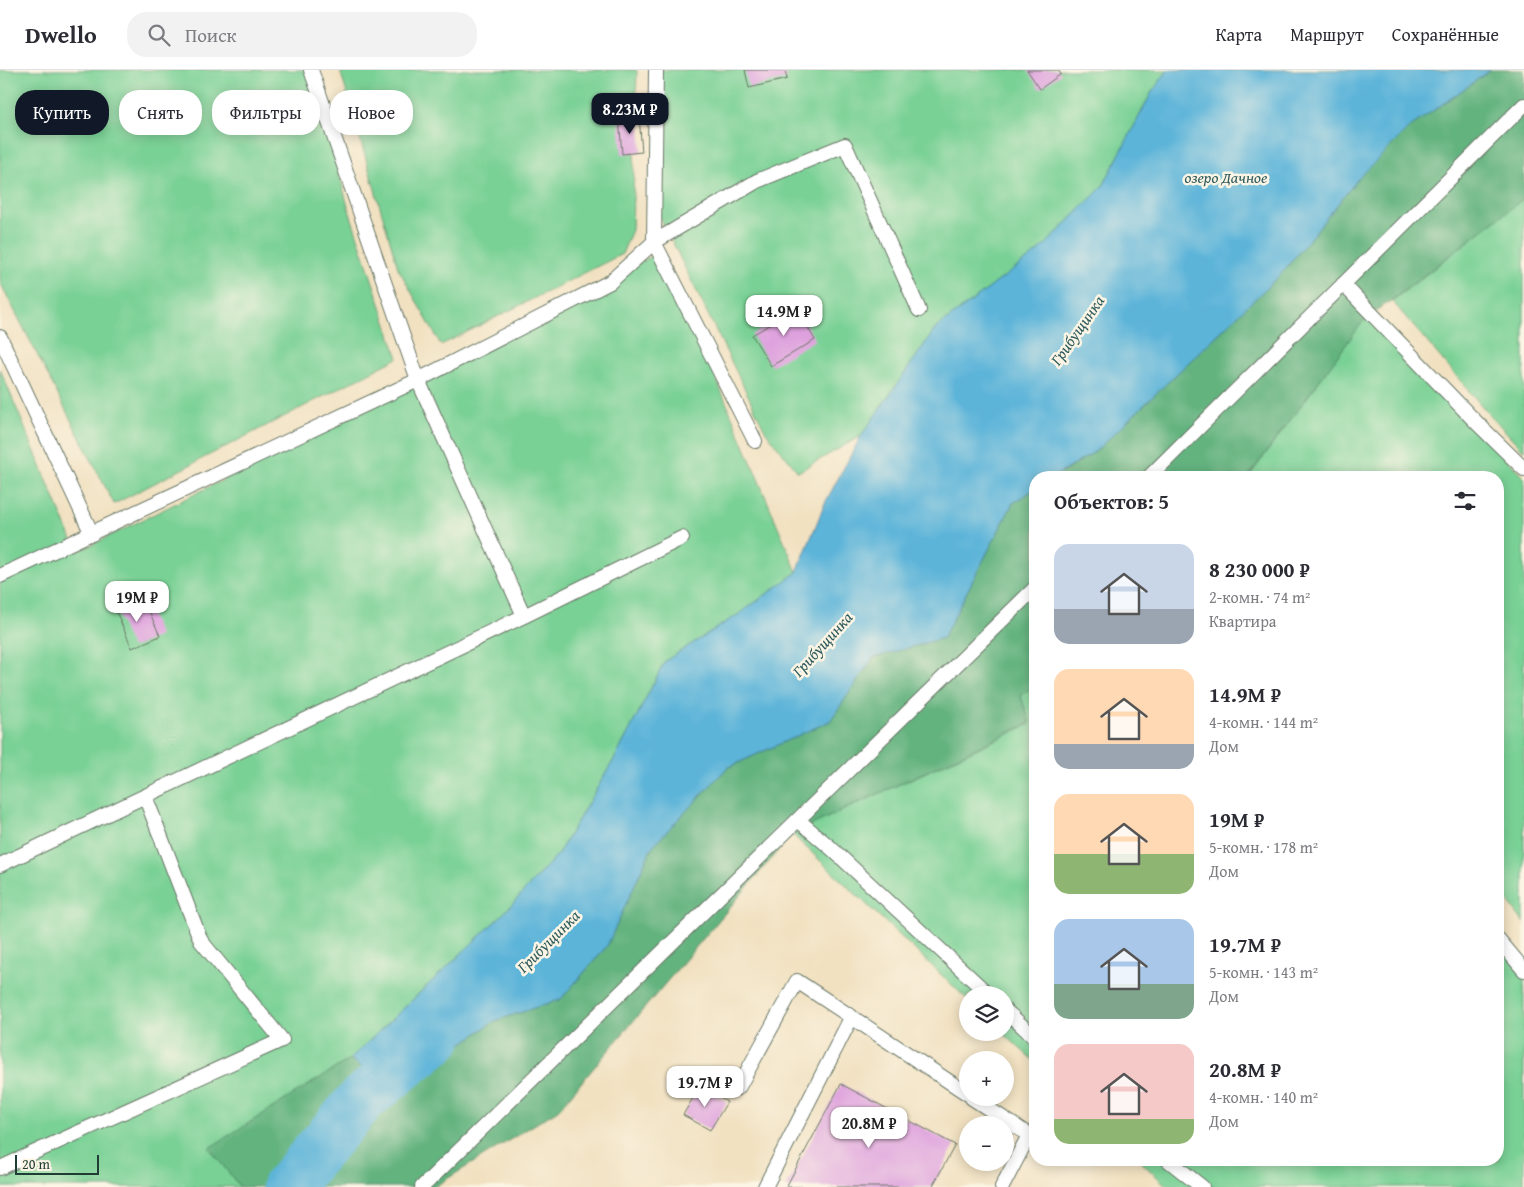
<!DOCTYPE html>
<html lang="ru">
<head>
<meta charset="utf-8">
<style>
  body { margin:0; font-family:"Gentium Book Plus",serif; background:#f2f2f3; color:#2b2b33; height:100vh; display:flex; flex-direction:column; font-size:19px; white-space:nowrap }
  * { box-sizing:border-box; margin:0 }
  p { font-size:16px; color:#7c7c81 }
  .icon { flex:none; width:28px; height:28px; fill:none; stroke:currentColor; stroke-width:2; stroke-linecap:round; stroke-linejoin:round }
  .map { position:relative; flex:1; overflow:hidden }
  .sheet { position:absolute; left:1029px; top:401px; width:475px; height:695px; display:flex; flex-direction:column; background:#fff; border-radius:20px; box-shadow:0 2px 12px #0003 }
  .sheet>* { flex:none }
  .hud { position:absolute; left:15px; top:20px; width:475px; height:45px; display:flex; gap:10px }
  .tools { position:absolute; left:959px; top:916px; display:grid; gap:10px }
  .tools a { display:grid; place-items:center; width:55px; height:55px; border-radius:50%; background:#fff; box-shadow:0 2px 12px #0003; font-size:25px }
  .scale { position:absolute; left:15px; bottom:12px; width:84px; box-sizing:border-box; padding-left:5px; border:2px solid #1f3d34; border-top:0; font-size:14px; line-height:18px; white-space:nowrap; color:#1f3d34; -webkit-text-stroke:4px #fcf5e5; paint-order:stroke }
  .price { position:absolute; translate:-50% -42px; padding:0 11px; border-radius:10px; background:#fff; color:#222; font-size:16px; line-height:32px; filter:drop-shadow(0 1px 2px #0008) }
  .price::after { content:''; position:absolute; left:50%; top:30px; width:15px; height:11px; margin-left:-8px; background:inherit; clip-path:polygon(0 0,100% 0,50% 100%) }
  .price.current { background:#111827; color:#fff }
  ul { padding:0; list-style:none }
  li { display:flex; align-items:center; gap:15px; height:125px; padding:0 25px }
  li span { display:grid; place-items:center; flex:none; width:140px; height:100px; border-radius:15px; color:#555 }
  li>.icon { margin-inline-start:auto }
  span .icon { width:60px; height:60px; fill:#fffc; stroke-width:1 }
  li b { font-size:21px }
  h2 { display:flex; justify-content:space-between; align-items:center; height:60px; padding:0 25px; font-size:21px }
  .tag { padding:0 18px; border-radius:20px; background:#fff; box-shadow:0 2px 12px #0003; font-size:18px; line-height:45px }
  .tag.current { background:#111827; color:#fff }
  header { display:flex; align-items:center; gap:30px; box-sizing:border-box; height:70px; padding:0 25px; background:#fff; border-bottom:1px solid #e1e1e2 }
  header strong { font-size:24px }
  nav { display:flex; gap:28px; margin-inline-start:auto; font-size:18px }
  .search { width:350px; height:45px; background:#f2f2f3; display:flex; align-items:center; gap:12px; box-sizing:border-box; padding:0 18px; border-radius:20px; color:#7c7c81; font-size:19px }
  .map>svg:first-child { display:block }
</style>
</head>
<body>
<header>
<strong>Dwello</strong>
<div class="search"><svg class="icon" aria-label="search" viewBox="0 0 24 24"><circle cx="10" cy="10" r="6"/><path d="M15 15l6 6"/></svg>Поиск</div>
<nav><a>Карта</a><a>Маршрут</a><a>Сохранённые</a></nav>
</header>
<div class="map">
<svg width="1524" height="1117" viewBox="0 0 1524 1117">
  <rect width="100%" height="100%" fill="#fcf5e5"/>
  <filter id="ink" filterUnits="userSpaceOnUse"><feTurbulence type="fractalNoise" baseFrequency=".02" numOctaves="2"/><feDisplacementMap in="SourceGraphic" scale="10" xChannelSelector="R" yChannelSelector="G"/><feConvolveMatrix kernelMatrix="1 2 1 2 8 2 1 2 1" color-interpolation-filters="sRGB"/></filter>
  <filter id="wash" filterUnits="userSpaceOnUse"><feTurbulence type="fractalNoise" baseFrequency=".0096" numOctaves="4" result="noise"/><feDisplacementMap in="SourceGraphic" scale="20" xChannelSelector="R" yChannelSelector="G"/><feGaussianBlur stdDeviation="1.12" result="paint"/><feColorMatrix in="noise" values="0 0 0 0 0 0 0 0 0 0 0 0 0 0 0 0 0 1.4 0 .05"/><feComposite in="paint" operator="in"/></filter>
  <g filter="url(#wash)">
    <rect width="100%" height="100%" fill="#f1e1c1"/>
    <path fill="#7ad196" stroke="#4c8765" d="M0,0H311L349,140L398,288L114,434L0,212Z
      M340,0H637L632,160L622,184L441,275L398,198Z
      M659,0H1168L1152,22L1103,116L1040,180L936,258L861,366L798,402L766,362L659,145Z
      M1524,128V381L1487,342L1392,231Z
      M652,186L710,294L797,502L742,542L665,591L619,681L558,784L505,842L350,989L210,1078L240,1117H0V299L77,482L412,317Z
      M1367,246L1524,407V853L1498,818V408H1248Z
      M1035,615V992L1003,963L1005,962V925H968L967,929L792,764L1030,654L1021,626Z
      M1498,862L1524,894V1117H1168L1139,1090H1498Z"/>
    <path fill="#63b37f" stroke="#41785a" d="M1491,0H1524V128L1392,230L1367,246L1248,407L1054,408L1096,381L1282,203L1357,110L1410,57Z
      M1035,419V615L1021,626L1030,653L792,764L558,1040L434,1117H240L209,1078L350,989L394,1019L495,951L561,929L607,876L652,777L727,698L830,651L873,588L943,568L1013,433Z"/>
    <path fill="#5cb4d9" stroke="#3e7886" d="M1168,0H1491L1410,57L1357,110L1282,203L1096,381L1054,407L1035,408V419L1013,433L943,568L873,588L830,651L727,698L652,777L607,876L561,929L495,951L394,1019L350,989L505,842L558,784L619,681L665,591L742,542L797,502L825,433L861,366L936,258L1040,180L1103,116L1152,22Z"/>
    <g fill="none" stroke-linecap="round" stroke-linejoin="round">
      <path stroke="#5cb4d9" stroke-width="50" d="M287,1117L362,1029L437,968"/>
    </g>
    <g id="blocks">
      <path fill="#dea1de" d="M745,0H785L787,9L749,18Z
        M1027,0H1058L1061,4L1040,19Z
        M639,46L642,82L622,84L619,48Z
        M797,239L815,270L771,296L752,265Z
        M143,527L160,566L132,578L115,539Z
        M841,1014L955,1075L932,1117H786Z
        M700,1016L727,1032L710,1060L683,1045Z"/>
    </g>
  </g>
  <g filter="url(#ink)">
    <use href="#blocks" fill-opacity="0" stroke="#687665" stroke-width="1"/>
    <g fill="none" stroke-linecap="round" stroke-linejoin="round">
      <g stroke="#687665" stroke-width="16">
        <path id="lane" d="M1343,214L1475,351L1524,399
          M0,267L92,464
          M755,371L654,172L757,111L845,75L919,240
          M1148,408L1524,35
          M0,506L418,310L610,212L654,172L656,0
          M524,546L682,468
          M798,750L831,778L989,925
          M0,795L524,546L418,310L311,0
          M1498,869L1524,900
          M1005,940L1035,968
          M738,1018L797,911L968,1024
          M972,1028L1029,1065L1002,1117
          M1168,1090L1202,1117
          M0,1098L282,970L201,871L145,726
          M422,1117L1035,518
          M765,1117L851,948"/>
      </g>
      <use href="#lane" stroke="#fff" stroke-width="14"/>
    </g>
  </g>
  <g text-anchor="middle" stroke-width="5" stroke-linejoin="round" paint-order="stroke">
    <g font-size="16" font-style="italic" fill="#2e5b5d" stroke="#fcf5e5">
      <text x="1226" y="113">озеро Дачное</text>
      <text transform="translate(1077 260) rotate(-55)" y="6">Грибущинка</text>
      <text transform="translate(822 574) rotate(-48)" y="6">Грибущинка</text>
      <text transform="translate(548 871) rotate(-45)" y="6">Грибущинка</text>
    </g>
  </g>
</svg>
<div class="tools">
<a><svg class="icon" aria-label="layers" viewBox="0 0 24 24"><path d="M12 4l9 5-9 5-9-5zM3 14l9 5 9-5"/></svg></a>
<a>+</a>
<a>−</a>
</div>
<div class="scale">20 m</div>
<b class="price current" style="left:630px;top:65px">8.23M ₽</b>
<b class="price" style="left:784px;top:267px">14.9M ₽</b>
<b class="price" style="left:137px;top:553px">19M ₽</b>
<b class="price" style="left:705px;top:1038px">19.7M ₽</b>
<b class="price" style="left:869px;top:1079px">20.8M ₽</b>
<div class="hud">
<a class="tag current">Купить</a>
<a class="tag">Снять</a>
<a class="tag">Фильтры</a>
<a class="tag">Новое</a>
</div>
<section class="sheet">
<h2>Объектов: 5<svg class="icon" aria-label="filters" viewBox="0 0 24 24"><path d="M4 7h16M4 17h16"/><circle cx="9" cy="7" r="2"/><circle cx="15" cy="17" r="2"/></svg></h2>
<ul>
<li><span style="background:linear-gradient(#c9d6e8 65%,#9aa5b1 0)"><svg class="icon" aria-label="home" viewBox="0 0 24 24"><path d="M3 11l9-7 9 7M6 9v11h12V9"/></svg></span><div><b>8 230 000 ₽</b><p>2-комн. · 74 m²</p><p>Квартира</p></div></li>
<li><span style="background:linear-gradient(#ffd9b3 75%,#9aa5b1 0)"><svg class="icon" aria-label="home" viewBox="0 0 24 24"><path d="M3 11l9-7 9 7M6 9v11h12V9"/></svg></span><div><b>14.9M ₽</b><p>4-комн. · 144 m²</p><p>Дом</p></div></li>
<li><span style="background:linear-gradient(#ffd9b3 60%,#8fb573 0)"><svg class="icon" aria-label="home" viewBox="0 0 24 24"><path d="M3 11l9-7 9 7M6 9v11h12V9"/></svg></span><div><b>19M ₽</b><p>5-комн. · 178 m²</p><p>Дом</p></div></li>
<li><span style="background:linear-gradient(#a9c7e8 65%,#7fa58c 0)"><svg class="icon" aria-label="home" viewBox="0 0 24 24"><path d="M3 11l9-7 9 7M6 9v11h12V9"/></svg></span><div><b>19.7M ₽</b><p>5-комн. · 143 m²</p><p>Дом</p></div></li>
<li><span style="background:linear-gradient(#f6c9c9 75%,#8fb573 0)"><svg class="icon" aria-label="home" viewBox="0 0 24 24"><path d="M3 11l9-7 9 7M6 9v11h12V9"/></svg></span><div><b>20.8M ₽</b><p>4-комн. · 140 m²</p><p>Дом</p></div></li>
</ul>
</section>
</div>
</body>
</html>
